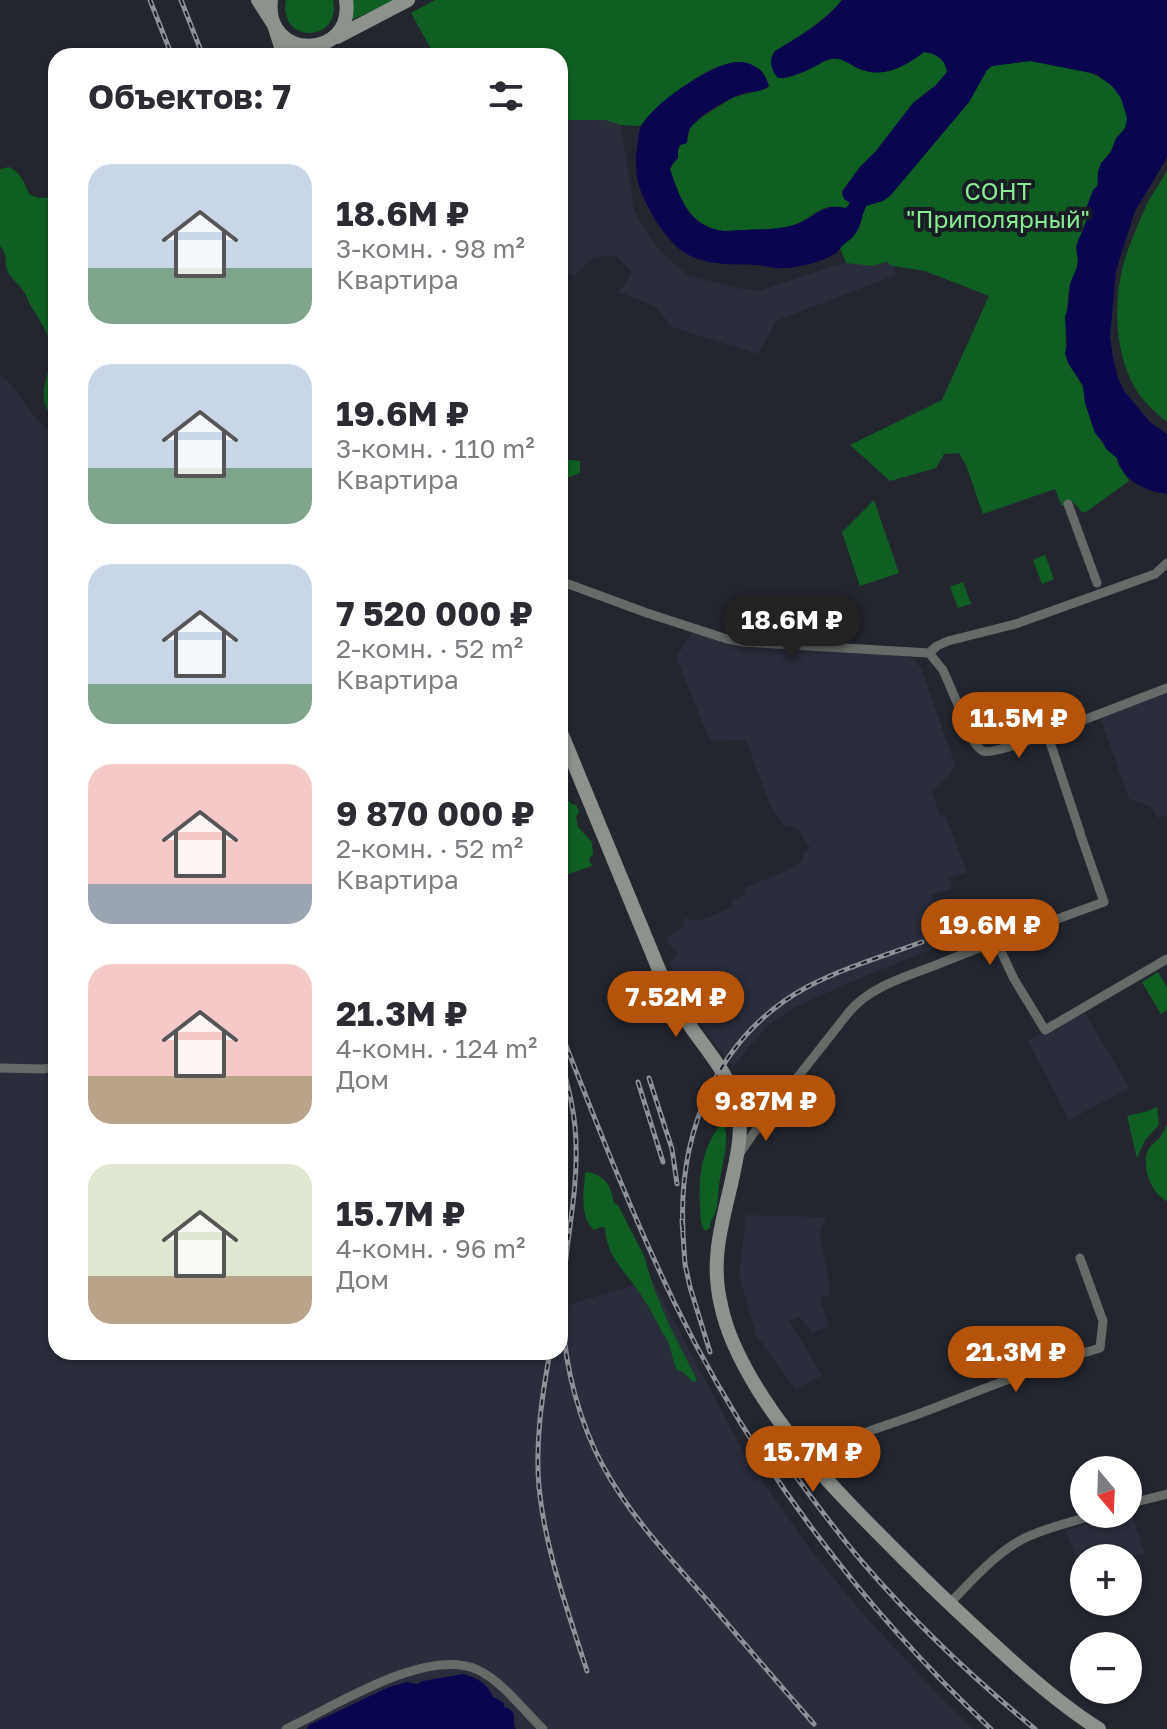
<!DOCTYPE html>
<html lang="ru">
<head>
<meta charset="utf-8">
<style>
  body { margin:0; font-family:"Golos Text",sans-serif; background:#f2f2f3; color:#2b2b33; height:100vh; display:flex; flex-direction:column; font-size:30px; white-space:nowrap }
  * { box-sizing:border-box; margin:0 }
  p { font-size:26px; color:#7c7c81 }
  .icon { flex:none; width:44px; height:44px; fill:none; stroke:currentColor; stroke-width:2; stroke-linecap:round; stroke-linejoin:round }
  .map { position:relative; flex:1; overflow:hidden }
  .drawer { position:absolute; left:48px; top:48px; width:520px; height:1312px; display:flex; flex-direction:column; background:#fff; border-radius:24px; box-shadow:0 2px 6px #0004 }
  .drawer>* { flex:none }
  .needle { width:52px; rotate:161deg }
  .tools { position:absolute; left:1070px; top:1456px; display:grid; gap:16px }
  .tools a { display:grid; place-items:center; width:72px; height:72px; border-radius:50%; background:#fff; box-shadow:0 2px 6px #0004; font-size:40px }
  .price { position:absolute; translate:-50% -68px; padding:0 18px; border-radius:28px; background:#b45309; color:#fff; font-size:26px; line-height:52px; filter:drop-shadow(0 2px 4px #0008) }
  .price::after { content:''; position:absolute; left:50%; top:48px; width:24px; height:18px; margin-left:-12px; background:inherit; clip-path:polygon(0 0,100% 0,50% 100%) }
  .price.active { background:#222; color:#fff }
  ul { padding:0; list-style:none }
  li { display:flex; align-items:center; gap:24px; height:200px; padding:0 40px }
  li span { display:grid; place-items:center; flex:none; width:224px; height:160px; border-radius:24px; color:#555 }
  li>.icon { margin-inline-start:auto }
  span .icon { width:96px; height:96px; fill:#fffc; stroke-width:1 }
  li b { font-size:34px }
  h2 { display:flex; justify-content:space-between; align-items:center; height:96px; padding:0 40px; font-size:34px }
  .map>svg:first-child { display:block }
</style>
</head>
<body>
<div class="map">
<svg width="1167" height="1729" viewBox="0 0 1167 1729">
  <rect width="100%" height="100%" fill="#23262f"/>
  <path fill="#292d3c" d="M560,120H605L621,125L634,209L640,222L661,252L688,275L737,288L758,291L835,265L846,263L873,266L886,262L893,266L896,275L776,321L758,354L671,327L657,307L619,292L632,272L617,257L607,255L591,259L575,276L560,271Z
    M0,375L9,382L36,419L56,434V1352H560V1307L652,1280L746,1457L807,1545L862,1613L949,1706L974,1729H0Z
    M694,628L727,639L898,650L913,659L921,668L955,765L950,775L932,792L940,815L945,814L967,872L949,878L952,889L932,895L947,943L848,983L792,1009L765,1028L733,1067L694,1016L669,963L678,953L670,945L666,938L683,927L685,918L699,921L733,907L731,900L746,894L744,888L784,872L803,860L802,854L810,848L797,828L784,825L771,808L746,740L710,741L676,658Z
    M1167,688V815L1158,818L1150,806L1129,799L1099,714Z
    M1084,1011L1130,1088L1069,1120L1028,1041Z
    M746,1215L826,1217L820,1234L831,1294L820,1298L829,1327L812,1332L799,1317L789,1321L822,1375L796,1390L756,1335L739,1275Z
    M1130,1509L1145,1553L1128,1559L1084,1558L1083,1575L1066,1531L1115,1514H1128V1510Z"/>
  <path fill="#0f5f22" d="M286,0H333C342,44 277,44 286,0Z
    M353,0H395L354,19L352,18Z
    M435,0H842C823,22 800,36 775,51L783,79C792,75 830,58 836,58C845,59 852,66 859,69C884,79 905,66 924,52C936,53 946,60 947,72L936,85L913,103L876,151L860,167L842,191V195L850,203L846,209C840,208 833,206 828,207C816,210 806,221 794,225C777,230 762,229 744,230C738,230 732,231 725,231C689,227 681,199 670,170L680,145L687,143L690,128L702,117L732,98L768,88C765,72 762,66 745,66C737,66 727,64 720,66C695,74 658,106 640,126L621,125L605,120H560V56H435L411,13Z
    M1030,61C1064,64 1117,71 1127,110C1130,123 1124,129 1117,138C1114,142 1113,149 1109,154C1105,159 1102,162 1099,169C1097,175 1098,180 1097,187C1096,200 1089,215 1084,228C1082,233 1078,238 1077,244C1075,250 1078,256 1078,262C1078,270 1072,277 1070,285C1066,307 1065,329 1066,352C1066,366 1080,376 1084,390C1085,396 1085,402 1087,408C1092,427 1101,447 1117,458L1118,464L1129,481L1086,512H1082L1073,502L1062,506L1055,489L983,514L966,465L959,453L944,454L936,468L890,481L850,445L942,400L989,296L925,271L893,266L886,262L873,266L846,263L840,248L855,234L866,206L890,196L969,102L987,70L992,66Z
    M9,167C22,173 24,184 30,195L40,198L56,197V421C29,395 56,372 50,344C48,332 40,321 34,311C29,304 27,295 22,289C17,282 10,278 7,269C4,258 8,256 0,246V169Z
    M1167,170V422C1155,412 1142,401 1134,386C1111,343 1113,286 1131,242C1136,229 1142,215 1148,202C1154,191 1162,181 1167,170Z
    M560,459L580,461V473L560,481Z
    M874,500L899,573L860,586L842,532Z
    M1045,555L1054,579L1042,584L1033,560Z
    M963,582L971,604L958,608L950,587Z
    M565,800H568L571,804L576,805L579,811L576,818L578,827L592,842L593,854L589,859L592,866L560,877V859L564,855L561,851V823L564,814L563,805Z
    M1158,972L1167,987V1010L1161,1014L1142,982Z
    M1157,1107L1159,1125L1145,1140L1137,1158L1127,1116L1148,1111Z
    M721,1118C731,1134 724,1157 721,1174C718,1186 719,1198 716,1210C714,1218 710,1220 710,1228L705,1231C699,1222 701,1216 700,1206C698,1177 702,1149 720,1125L719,1120Z
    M1167,1124V1201C1151,1194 1141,1166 1148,1150C1151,1144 1158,1141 1161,1136C1164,1132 1165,1128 1167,1124Z
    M588,1172C606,1176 611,1186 614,1203L618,1205L644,1256L653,1286L670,1327L697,1380L693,1382L683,1372L677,1370C671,1358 671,1342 663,1334C655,1318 647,1303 637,1289C622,1268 607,1256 605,1228L601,1227L594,1230C579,1217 584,1190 585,1173Z"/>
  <path fill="#09054f" d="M842,0H1167V158L1135,211L1124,245L1116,271L1110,336L1113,358L1118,378L1125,392L1150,422L1167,434V494C1145,491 1123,481 1117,458L1106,449L1103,442L1095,433L1085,403L1083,386L1068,363L1065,353L1067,345L1065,317L1068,308L1070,284L1077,267L1078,260L1076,247L1087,219L1085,211L1093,190L1098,185V172L1101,163L1111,152L1116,138L1125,129L1127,118L1121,98L1112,86L1096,74L1030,61L992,66L987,70L969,102L890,196L883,201L866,206C862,214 861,227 855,234C852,239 846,242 842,246C838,250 838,252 833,255C820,263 789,270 774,268C768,267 762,265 756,265C733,264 706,266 685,253C665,241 641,200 637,177C635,165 636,153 638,141C639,134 639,128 643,123C658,101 696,76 721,66C741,57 763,63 769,86C762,92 754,91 744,93C731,97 695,117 689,130C688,133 687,140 687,143L680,145L678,151V158L672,165L670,169C680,199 689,228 725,231C732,231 738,230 744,230C762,229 777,230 794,225C815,218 823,202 846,208L850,203L844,199L842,192L860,167L876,151L913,103L936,85L947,72C946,60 936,53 924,52C905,66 885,79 860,69C850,65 842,57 831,59C824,60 820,64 814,67C804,72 789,79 778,78C771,70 768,60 775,51C800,36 824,23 842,0Z
    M463,1674C476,1678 488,1683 493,1697L504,1703V1707L510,1709L514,1714V1726L516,1729H307L309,1725L387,1688L406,1682L417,1684L423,1681Z"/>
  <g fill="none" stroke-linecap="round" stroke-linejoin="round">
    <path stroke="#676b68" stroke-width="9" d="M1068,504L1097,583
      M560,581L647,613L727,639L743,642L929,653
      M1021,622L1155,574L1167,563
      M929,653L943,670L974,742C976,745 979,749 983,751C993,755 1045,734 1058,730
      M929,653L937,646L948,641L1019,623
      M1060,729L1167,688
      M1047,733L1080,832
      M996,941L1014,979L1045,1030L1167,959
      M0,1068L43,1069L56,1067
      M737,1102C746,1112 755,1119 769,1112
      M740,1153L753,1134L849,1012C872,985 909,976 941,963C995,941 1049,922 1104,902L1080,833
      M809,1460C842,1437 884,1427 921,1413C981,1390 1039,1366 1100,1348L1103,1321L1080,1258
      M1128,1504L1167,1494
      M949,1604C972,1581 995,1553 1025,1538C1047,1527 1073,1522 1097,1514
      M286,1729C334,1707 426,1646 478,1670C503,1682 523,1710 543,1729"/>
    <path stroke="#8c938c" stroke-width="14" d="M258,0L274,25L284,56
      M271,0C264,62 355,60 346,0
      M337,37L408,0
      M560,730L662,977C671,995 681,1013 693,1030C710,1054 731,1078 738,1108C743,1132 737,1156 732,1180C722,1224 710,1260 721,1305C727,1335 741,1362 757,1388C800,1458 858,1513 916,1571C947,1602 980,1632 1013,1662C1040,1686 1068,1710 1099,1729"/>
    <g stroke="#8e9198" stroke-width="5">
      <path id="rail" d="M150,0L172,56
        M181,0L203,56
        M560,1030C596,1122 632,1215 675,1304C753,1463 862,1608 991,1729
        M560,1056C568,1086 576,1115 576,1146C578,1204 560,1262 563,1321C565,1368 580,1424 603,1466C630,1516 670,1558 707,1600C742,1641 778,1683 814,1724
        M649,1078L672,1149L677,1184
        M638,1082L663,1162
        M682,1220L685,1264L690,1287L710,1352
        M683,1231C678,1132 717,1036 807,987C843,968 884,956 922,942
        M550,1352C542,1396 535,1442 539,1487C545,1550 568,1611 587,1671
        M775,1448C804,1487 832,1527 864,1564C915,1623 974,1679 1035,1729"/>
    </g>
    <use href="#rail" stroke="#1a1c25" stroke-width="2" stroke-dasharray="6" stroke-linecap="butt"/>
  </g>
  <g text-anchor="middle" stroke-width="8" stroke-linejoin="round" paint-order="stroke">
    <g font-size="24" fill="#88ec93" stroke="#1a1c25">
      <text x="998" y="200">СОНТ<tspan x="998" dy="28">"Приполярный"</tspan></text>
    </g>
  </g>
</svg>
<div class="tools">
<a><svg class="needle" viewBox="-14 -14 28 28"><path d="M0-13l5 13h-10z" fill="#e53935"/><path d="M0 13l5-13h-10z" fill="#7c7c81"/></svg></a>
<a>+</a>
<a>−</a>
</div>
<b class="price active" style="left:792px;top:662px">18.6M ₽</b>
<b class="price" style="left:1019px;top:760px">11.5M ₽</b>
<b class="price" style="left:990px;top:967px">19.6M ₽</b>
<b class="price" style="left:676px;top:1039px">7.52M ₽</b>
<b class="price" style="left:766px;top:1143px">9.87M ₽</b>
<b class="price" style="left:1016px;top:1394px">21.3M ₽</b>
<b class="price" style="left:813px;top:1494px">15.7M ₽</b>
<section class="drawer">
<h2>Объектов: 7<svg class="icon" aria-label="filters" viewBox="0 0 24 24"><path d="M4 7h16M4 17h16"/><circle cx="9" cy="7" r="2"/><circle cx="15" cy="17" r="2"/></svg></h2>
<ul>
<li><span style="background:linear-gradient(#c9d6e8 65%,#7fa58c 0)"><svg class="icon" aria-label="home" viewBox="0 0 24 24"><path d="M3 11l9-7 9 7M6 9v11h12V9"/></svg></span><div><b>18.6M ₽</b><p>3-комн. · 98 m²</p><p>Квартира</p></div></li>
<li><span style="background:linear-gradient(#c9d6e8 65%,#7fa58c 0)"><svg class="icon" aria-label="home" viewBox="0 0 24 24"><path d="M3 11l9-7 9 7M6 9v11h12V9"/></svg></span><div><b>19.6M ₽</b><p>3-комн. · 110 m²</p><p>Квартира</p></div></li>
<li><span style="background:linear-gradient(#c9d6e8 75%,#7fa58c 0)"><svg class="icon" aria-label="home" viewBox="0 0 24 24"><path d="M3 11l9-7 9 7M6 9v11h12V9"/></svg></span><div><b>7 520 000 ₽</b><p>2-комн. · 52 m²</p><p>Квартира</p></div></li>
<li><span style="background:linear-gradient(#f6c9c9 75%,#9aa5b1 0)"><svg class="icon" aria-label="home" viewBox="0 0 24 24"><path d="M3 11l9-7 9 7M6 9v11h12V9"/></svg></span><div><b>9 870 000 ₽</b><p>2-комн. · 52 m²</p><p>Квартира</p></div></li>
<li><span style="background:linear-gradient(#f6c9c9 70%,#b9a48a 0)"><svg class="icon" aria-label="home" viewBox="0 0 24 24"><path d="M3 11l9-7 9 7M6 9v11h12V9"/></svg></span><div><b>21.3M ₽</b><p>4-комн. · 124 m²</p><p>Дом</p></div></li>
<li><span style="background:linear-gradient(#dfe7d0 70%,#b9a48a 0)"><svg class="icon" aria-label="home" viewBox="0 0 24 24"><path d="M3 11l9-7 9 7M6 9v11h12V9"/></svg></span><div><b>15.7M ₽</b><p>4-комн. · 96 m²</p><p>Дом</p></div></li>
</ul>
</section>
</div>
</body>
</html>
